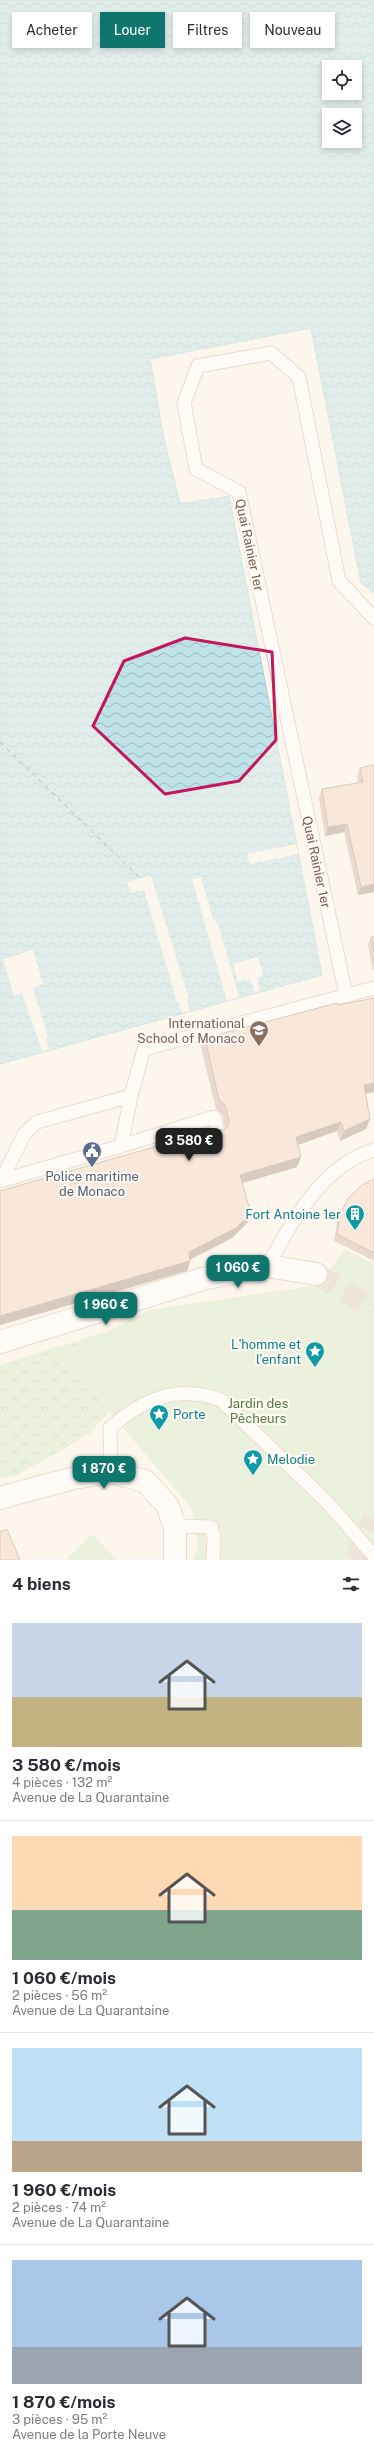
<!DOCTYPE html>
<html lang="fr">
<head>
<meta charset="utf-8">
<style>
  body { margin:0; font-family:"Public Sans",sans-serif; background:#f2f2f3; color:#2b2b33; height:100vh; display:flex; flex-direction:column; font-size:15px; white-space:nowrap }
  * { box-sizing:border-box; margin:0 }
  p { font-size:13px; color:#7c7c81 }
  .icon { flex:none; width:22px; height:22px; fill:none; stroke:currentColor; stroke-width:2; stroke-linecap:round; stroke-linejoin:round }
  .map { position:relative; height:1560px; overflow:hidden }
  .details { display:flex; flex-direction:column; background:#fff; flex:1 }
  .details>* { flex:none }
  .banner { position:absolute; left:12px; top:12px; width:350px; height:36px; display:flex; gap:8px }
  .controls { position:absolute; left:322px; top:60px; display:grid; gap:8px }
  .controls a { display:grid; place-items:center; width:40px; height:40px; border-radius:0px; background:#fff; box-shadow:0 2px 6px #0003; font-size:20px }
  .price { position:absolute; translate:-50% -34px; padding:0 9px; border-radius:8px; background:#0f766e; color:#fff; font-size:13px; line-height:26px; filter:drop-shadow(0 1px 2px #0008) }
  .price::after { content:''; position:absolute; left:50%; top:24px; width:12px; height:9px; margin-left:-6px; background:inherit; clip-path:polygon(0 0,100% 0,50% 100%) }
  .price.selected { background:#222; color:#fff }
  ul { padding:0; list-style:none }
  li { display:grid; align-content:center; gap:8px; height:212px; padding:0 12px }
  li+li { border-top:1px solid #e1e1e2 }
  li span { display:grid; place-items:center; height:124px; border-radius:0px; color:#555 }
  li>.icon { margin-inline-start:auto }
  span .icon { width:72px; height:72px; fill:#fffc; stroke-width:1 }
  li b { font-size:17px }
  h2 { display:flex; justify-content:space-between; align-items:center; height:48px; padding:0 12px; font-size:17px }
  .pill { padding:0 14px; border-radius:0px; background:#fff; box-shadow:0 2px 6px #0003; font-size:14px; line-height:36px }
  .pill.selected { background:#0f766e; color:#fff }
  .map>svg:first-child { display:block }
</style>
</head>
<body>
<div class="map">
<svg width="374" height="1560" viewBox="0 0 374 1560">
  <defs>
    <pattern id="forest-crowns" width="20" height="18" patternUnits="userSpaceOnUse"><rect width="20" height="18" fill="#d8ecc9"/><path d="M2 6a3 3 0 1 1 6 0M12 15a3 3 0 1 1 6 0" fill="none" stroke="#b4c2a5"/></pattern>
    <pattern id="water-waves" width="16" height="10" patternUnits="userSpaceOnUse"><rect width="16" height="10" fill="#bfe3e8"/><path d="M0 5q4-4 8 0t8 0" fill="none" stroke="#a0bbbe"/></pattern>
  </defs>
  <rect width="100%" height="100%" fill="#fdf6ec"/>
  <path fill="url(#forest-crowns)" d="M156,1316L129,1388L91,1433L18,1475L0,1479V1365Z"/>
  <path fill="#d8ecc9" d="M345,1249L374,1264V1560H193L198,1547L192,1509L61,1355L149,1310L318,1285Z
    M92,1534L117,1560H65Z"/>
  <path fill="url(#water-waves)" stroke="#a5d3da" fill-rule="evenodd" d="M0,0H374V593L361,583L311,328L150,359L164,439L180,504L229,496L322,975L0,1064ZM329,67H355V93H329ZM329,115H355V141H329Z"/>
  <path fill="#fdf6ec" d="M296,844L298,854L250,864L247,854Z
    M151,876L189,999L187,1000L190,1011L182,1013L179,1002H177L144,890L131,893L127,882Z
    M201,877L213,919L218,924L239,997L227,1001L192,879Z
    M33,950L43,984L33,988L48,1037L46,1039L49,1049L42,1051L22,993L14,996L3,959Z
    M258,957L263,975L257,977L260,991L255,993L250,979L238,981L233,964Z"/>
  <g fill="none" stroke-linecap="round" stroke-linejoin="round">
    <path stroke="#437c86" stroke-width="1" stroke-dasharray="5 4" stroke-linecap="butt" d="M0,742L140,878"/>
    <path stroke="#dcd0c4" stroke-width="22" stroke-dasharray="22 11" stroke-linecap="butt" d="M316,1274L374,1308
      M355,1560L374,1518"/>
    <g stroke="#d1beb0" stroke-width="15">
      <path id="service" d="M346,995L239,492L196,469L184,403L198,366L271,353L299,377L339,581L374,618
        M121,1146L214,1117L218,1132
        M0,1181L121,1146L131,1096L144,1049L374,988
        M1,1181L25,1133L37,1122L131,1096
        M268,1266C291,1222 323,1165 374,1150
        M111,1472L110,1428C143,1399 178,1384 221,1400L329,1504L374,1556
        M175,1526L211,1527L214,1537L213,1560"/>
    </g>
    <g stroke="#d1beb0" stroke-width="24">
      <path id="minor" d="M0,1342L202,1279L268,1266L316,1274
        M0,1498L74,1478L111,1472L145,1481L167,1505L175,1526V1560"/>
    </g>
    <use href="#service" stroke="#fff" stroke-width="13"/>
    <use href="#minor" stroke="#fff" stroke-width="22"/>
  </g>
  <path fill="#d1b7a8" d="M374,765V892L358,895L344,832L325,836L319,798L322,789L358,783L357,776L360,768Z
    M371,937H374V970H373L368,945Z
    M205,1038L366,1094L370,1119L366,1129L340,1141L337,1131L298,1145L297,1167L242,1183L251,1214L247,1223L232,1238L190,1260V1261L187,1271L0,1325V1191L224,1130L225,1128L222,1115L216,1109L201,1048Z
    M374,1179V1261L334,1241L337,1222L340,1215Z"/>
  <path fill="#aa9588" d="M347,824L344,832L325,836L328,827Z
    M374,884V892L358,895L361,887Z
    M374,1083V1092L361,1095L364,1085Z
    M370,1119L366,1129L340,1141L344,1131Z
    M341,1122L337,1131L292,1147L296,1137Z
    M301,1157L297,1167L236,1185L240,1175Z
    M251,1214L247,1223L232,1238L185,1262L189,1252Z
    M190,1261L187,1271L0,1325V1316Z"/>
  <path fill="#f3d5c3" stroke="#aa9588" d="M374,765V884L361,887L347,824L328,827L322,789L363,782L360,768Z
    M371,937H374V952Z
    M374,998V1083L364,1085L370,1119L344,1131L341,1122L296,1137L301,1157L240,1175L251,1214L236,1228L189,1252L190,1261L0,1316V1191L217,1129L224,1130L229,1125V1120L225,1105L219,1100L205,1038L337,1003L338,1005Z
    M374,1179V1253L337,1234L340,1215L348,1198L362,1185Z
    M7,1529L20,1560H0V1532Z"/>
  <path d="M0 0H374V1560H0ZM185,638L272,652L276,740L239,781L165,794L93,726L124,661Z" fill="#fdf6ec" fill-opacity=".55" fill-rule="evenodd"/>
  <path fill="none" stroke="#c2185b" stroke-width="3" stroke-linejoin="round" d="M185,638L272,652L276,740L239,781L165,794L93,726L124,661Z"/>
  <defs>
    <g id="school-pin" transform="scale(1)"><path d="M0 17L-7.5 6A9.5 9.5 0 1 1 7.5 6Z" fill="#8d6e63" stroke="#fffaf3"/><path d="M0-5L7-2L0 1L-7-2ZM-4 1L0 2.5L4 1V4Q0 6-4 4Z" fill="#fff"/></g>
    <g id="civic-pin" transform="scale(1)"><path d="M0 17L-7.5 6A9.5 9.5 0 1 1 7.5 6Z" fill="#5c6f8a" stroke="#fffaf3"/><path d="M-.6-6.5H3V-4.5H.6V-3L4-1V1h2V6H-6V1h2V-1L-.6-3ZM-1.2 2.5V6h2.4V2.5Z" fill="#fff"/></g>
    <g id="building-pin" transform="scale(1)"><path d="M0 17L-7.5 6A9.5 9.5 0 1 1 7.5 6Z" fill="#0f9aa8" stroke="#fffaf3"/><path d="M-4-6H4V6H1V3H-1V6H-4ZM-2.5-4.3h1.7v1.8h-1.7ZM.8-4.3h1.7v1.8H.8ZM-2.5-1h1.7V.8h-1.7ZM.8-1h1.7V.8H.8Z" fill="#fff"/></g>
    <g id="sight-pin" transform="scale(1)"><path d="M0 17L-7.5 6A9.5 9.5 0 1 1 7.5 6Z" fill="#0f9aa8" stroke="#fffaf3"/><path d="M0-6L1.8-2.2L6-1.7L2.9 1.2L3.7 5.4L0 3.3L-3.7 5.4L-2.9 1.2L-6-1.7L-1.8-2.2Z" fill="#fff"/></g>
  </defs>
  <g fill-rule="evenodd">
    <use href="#school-pin" x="259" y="1030"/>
    <use href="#civic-pin" x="92" y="1151"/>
    <use href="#building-pin" x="355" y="1214"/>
    <use href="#sight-pin" x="315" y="1351"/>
    <use href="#sight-pin" x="159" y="1414"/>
    <use href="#sight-pin" x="253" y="1459"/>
  </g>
  <g text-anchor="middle" stroke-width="4" stroke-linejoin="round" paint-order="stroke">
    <g font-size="13" fill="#7a5c4d" stroke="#fffaf3">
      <text transform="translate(250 545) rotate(78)" y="5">Quai Rainier 1er</text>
      <text transform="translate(317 862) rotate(78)" y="5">Quai Rainier 1er</text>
    </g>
    <g font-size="13" fill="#785e54" stroke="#fffaf3" text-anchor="end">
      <text x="245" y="1028">International<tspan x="245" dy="15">School of Monaco</tspan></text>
    </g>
    <g font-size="13" fill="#4e5e75" stroke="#fffaf3">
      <text x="92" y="1181">Police maritime<tspan x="92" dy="15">de Monaco</tspan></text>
    </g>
    <g font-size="13" fill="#0d838f" stroke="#fffaf3" text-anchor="end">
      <text x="341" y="1219">Fort Antoine 1er</text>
      <text x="301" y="1349">L'homme et<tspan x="301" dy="15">l'enfant</tspan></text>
      <text x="173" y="1419" text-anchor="start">Porte</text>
      <text x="267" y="1464" text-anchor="start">Melodie</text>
    </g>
    <g font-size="13" fill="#537a41" stroke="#fffaf3">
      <text x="258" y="1408">Jardin des<tspan x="258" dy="15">Pêcheurs</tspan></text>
    </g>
  </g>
</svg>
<div class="controls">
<a><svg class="icon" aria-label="locate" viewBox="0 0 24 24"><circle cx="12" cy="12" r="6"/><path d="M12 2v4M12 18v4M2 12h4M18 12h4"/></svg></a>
<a><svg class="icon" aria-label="layers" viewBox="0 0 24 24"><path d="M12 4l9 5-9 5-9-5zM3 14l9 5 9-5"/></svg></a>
</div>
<b class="price selected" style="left:189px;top:1162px">3 580 €</b>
<b class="price" style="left:238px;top:1289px">1 060 €</b>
<b class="price" style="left:106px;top:1326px">1 960 €</b>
<b class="price" style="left:104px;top:1490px">1 870 €</b>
<div class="banner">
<a class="pill">Acheter</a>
<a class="pill selected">Louer</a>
<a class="pill">Filtres</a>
<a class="pill">Nouveau</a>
</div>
</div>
<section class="details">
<h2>4 biens<svg class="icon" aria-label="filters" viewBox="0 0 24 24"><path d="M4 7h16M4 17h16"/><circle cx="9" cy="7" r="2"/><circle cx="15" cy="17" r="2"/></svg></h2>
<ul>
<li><span style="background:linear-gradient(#c9d6e8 60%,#c2b280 0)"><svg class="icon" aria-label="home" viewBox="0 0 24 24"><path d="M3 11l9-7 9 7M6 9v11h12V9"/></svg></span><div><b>3 580 €/mois</b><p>4 pièces · 132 m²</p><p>Avenue de La Quarantaine</p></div></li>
<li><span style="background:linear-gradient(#ffd9b3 60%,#7fa58c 0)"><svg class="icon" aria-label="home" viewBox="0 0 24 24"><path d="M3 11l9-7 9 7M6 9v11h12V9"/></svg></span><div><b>1 060 €/mois</b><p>2 pièces · 56 m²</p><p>Avenue de La Quarantaine</p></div></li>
<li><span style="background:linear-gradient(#bfe0f5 75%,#b9a48a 0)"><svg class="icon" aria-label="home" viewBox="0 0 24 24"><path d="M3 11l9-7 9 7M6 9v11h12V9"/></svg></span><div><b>1 960 €/mois</b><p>2 pièces · 74 m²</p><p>Avenue de La Quarantaine</p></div></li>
<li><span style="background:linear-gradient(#a9c7e8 70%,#9aa5b1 0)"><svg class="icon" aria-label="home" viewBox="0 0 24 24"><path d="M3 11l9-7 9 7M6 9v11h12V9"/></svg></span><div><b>1 870 €/mois</b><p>3 pièces · 95 m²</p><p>Avenue de la Porte Neuve</p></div></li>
</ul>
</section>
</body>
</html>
